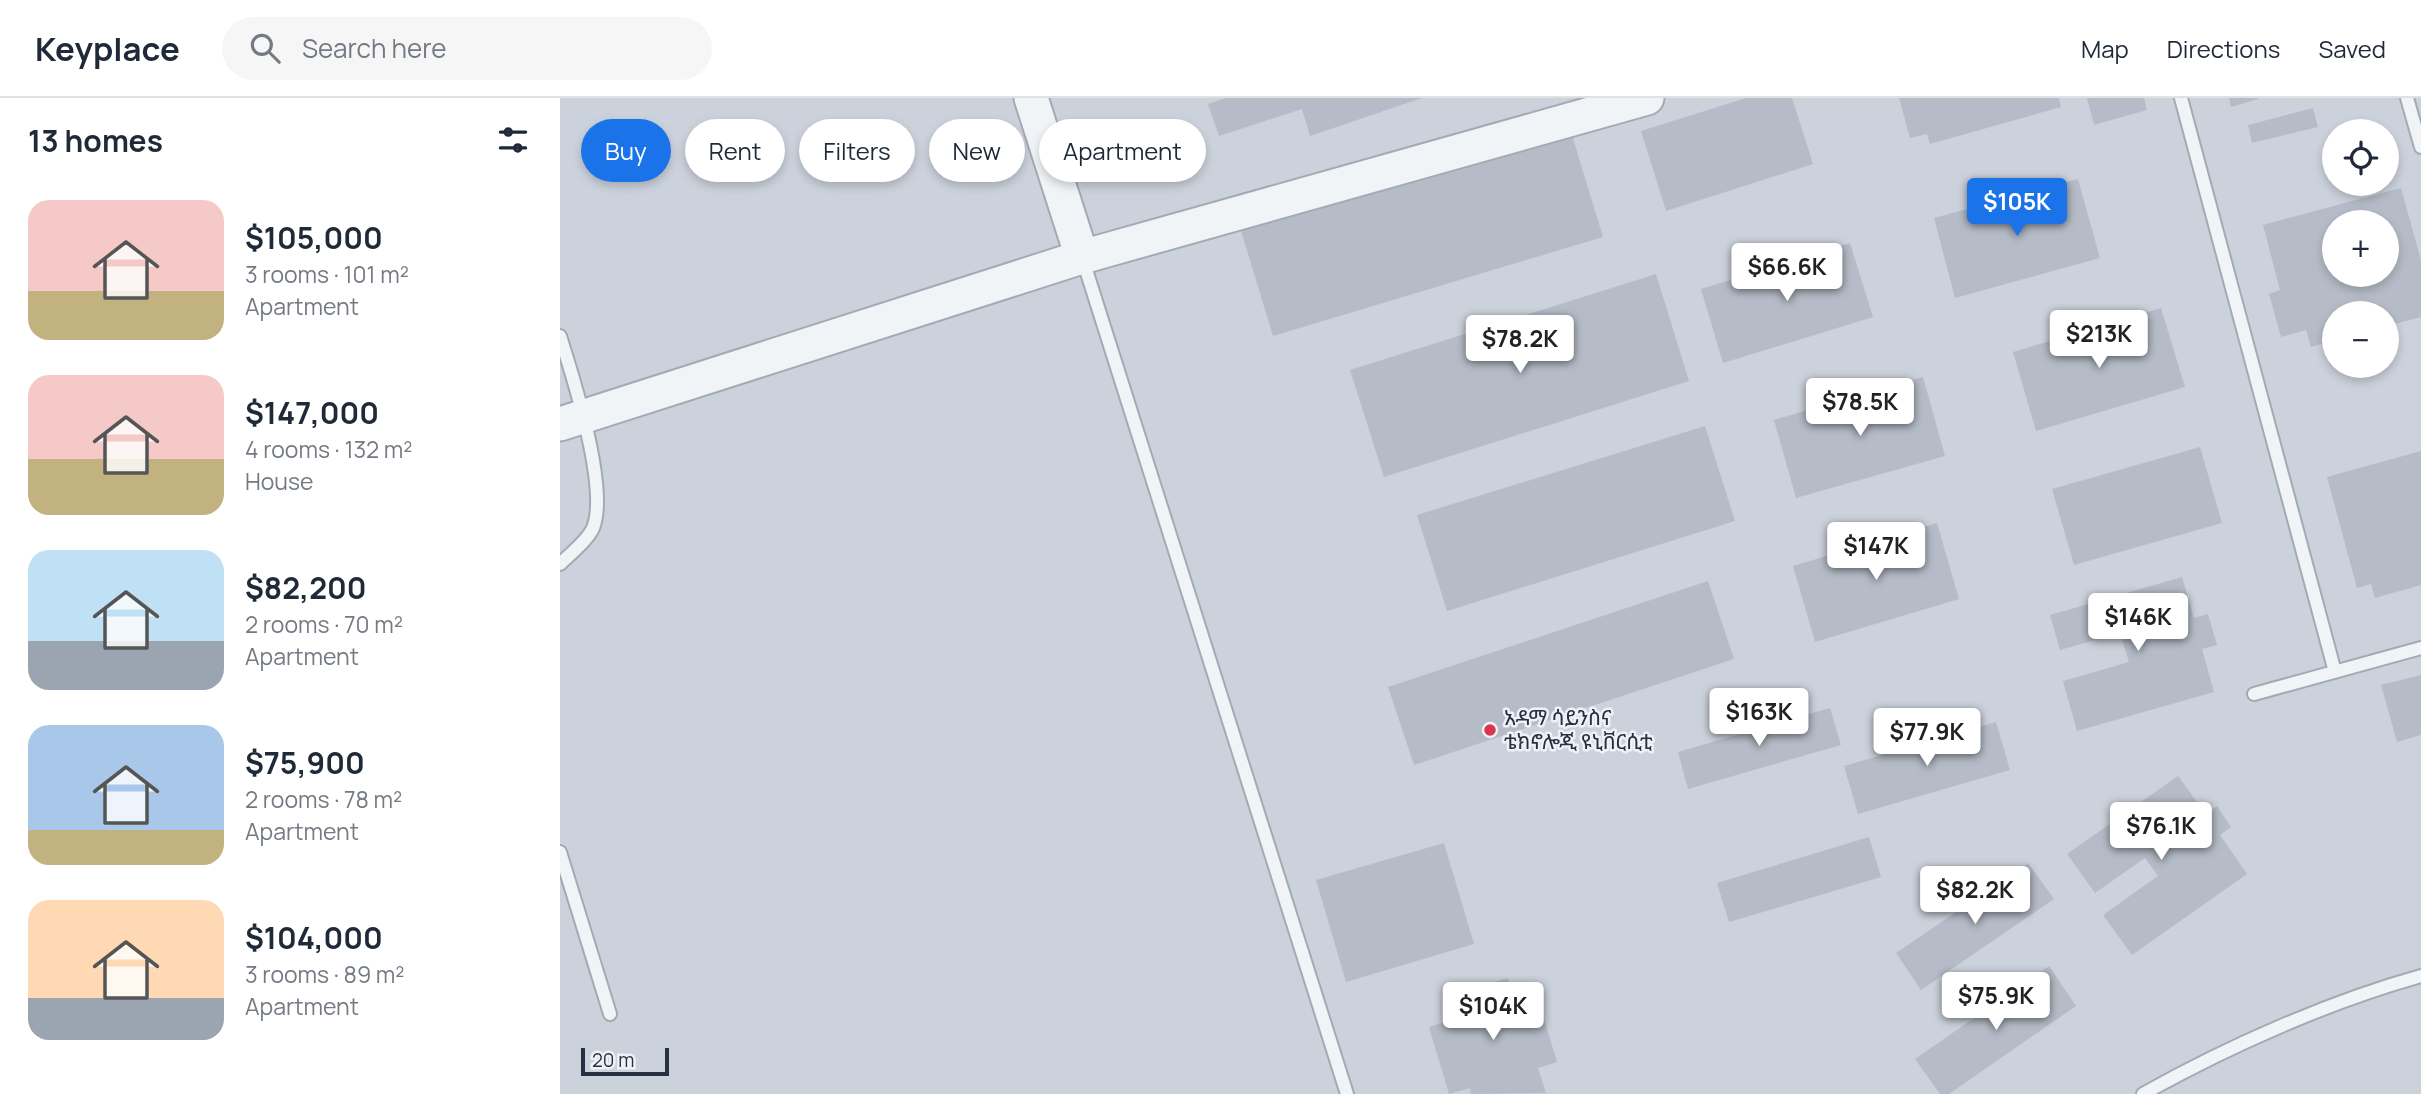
<!DOCTYPE html>
<html lang="en">
<head>
<meta charset="utf-8">
<style>
  body { margin:0; font-family:Manrope,"Noto Sans Ethiopic",sans-serif; background:#f6f6f7; color:#1f2937; height:100vh; display:flex; flex-direction:column; font-size:26px; white-space:nowrap }
  * { box-sizing:border-box; margin:0 }
  p { font-size:23px; color:#747a83 }
  .icon { flex:none; width:38px; height:38px; fill:none; stroke:currentColor; stroke-width:2; stroke-linecap:round; stroke-linejoin:round }
  .map { position:relative; flex:1; overflow:hidden }
  .side { display:flex; flex-direction:column; background:#fff; width:560px }
  .side>* { flex:none }
  .banner { position:absolute; left:21px; top:21px; width:665px; height:63px; display:flex; gap:14px }
  .fabs { position:absolute; left:1762px; top:21px; display:grid; gap:14px }
  .fabs a { display:grid; place-items:center; width:77px; height:77px; border-radius:50%; background:#fff; box-shadow:0 4px 10px #0003; font-size:35px }
  .scale { position:absolute; left:21px; bottom:18px; width:88px; box-sizing:border-box; padding-left:7px; border:4px solid #263042; border-top:0; font-size:19px; line-height:24px; white-space:nowrap; color:#263042; -webkit-text-stroke:5px #eef2f7; paint-order:stroke }
  .price { position:absolute; translate:-50% -60px; padding:0 16px; border-radius:7px; background:#fff; color:#222; font-size:23px; line-height:46px; filter:drop-shadow(0 2px 4px #0008) }
  .price::after { content:''; position:absolute; left:50%; top:42px; width:21px; height:16px; margin-left:-10px; background:inherit; clip-path:polygon(0 0,100% 0,50% 100%) }
  .price.current { background:#1a73e8; color:#fff }
  ul { padding:0; list-style:none }
  li { display:flex; align-items:center; gap:21px; height:175px; padding:0 28px }
  li span { display:grid; place-items:center; flex:none; width:196px; height:140px; border-radius:21px; color:#555 }
  li>.icon { margin-inline-start:auto }
  span .icon { width:84px; height:84px; fill:#fffc; stroke-width:1 }
  li b { font-size:30px }
  h2 { display:flex; justify-content:space-between; align-items:center; height:84px; padding:0 28px; font-size:30px }
  .tag { padding:0 24px; border-radius:32px; background:#fff; box-shadow:0 4px 10px #0003; font-size:24px; line-height:63px }
  .tag.current { background:#1a73e8; color:#fff }
  header { display:flex; align-items:center; gap:42px; box-sizing:border-box; height:98px; padding:0 35px; background:#fff; border-bottom:2px solid #e0e1e3 }
  header strong { font-size:33px }
  nav { display:flex; gap:38px; margin-inline-start:auto; font-size:24px }
  .search { width:490px; height:63px; background:#f6f6f7; display:flex; align-items:center; gap:18px; box-sizing:border-box; padding:0 24px; border-radius:38px; color:#747a83; font-size:26px }
  main { display:flex; flex:1; min-height:0 }
  .map>svg:first-child { display:block }
</style>
</head>
<body>
<header>
<strong>Keyplace</strong>
<div class="search"><svg class="icon" aria-label="search" viewBox="0 0 24 24"><circle cx="10" cy="10" r="6"/><path d="M15 15l6 6"/></svg>Search here</div>
<nav><a>Map</a><a>Directions</a><a>Saved</a></nav>
</header>
<main>
<section class="side">
<h2>13 homes<svg class="icon" aria-label="filters" viewBox="0 0 24 24"><path d="M4 7h16M4 17h16"/><circle cx="9" cy="7" r="2"/><circle cx="15" cy="17" r="2"/></svg></h2>
<ul>
<li><span style="background:linear-gradient(#f6c9c9 65%,#c2b280 0)"><svg class="icon" aria-label="home" viewBox="0 0 24 24"><path d="M3 11l9-7 9 7M6 9v11h12V9"/></svg></span><div><b>$105,000</b><p>3 rooms · 101 m²</p><p>Apartment</p></div></li>
<li><span style="background:linear-gradient(#f6c9c9 60%,#c2b280 0)"><svg class="icon" aria-label="home" viewBox="0 0 24 24"><path d="M3 11l9-7 9 7M6 9v11h12V9"/></svg></span><div><b>$147,000</b><p>4 rooms · 132 m²</p><p>House</p></div></li>
<li><span style="background:linear-gradient(#bfe0f5 65%,#9aa5b1 0)"><svg class="icon" aria-label="home" viewBox="0 0 24 24"><path d="M3 11l9-7 9 7M6 9v11h12V9"/></svg></span><div><b>$82,200</b><p>2 rooms · 70 m²</p><p>Apartment</p></div></li>
<li><span style="background:linear-gradient(#a9c7e8 75%,#c2b280 0)"><svg class="icon" aria-label="home" viewBox="0 0 24 24"><path d="M3 11l9-7 9 7M6 9v11h12V9"/></svg></span><div><b>$75,900</b><p>2 rooms · 78 m²</p><p>Apartment</p></div></li>
<li><span style="background:linear-gradient(#ffd9b3 70%,#9aa5b1 0)"><svg class="icon" aria-label="home" viewBox="0 0 24 24"><path d="M3 11l9-7 9 7M6 9v11h12V9"/></svg></span><div><b>$104,000</b><p>3 rooms · 89 m²</p><p>Apartment</p></div></li>
</ul>
</section>
<div class="map">
<svg width="1861" height="996" viewBox="0 0 1861 996">
  <rect width="100%" height="100%" fill="#dee3e9"/>
  <path fill="#ccd2dc" fill-rule="evenodd" d="M0,0H1861V996H0ZM1774,33H1827V86H1774ZM1774,124H1827V177H1774ZM1774,215H1827V268H1774Z"/>
  <path fill="#b5bcc7" fill-rule="evenodd" d="M666,0H862L750,38L742,11L659,38L648,6Z
    M1186,0H1232L1253,66L1106,113L1081,33Z
    M1339,0H1499L1501,9L1370,46L1367,36L1350,40Z
    M1527,0H1584L1587,12L1534,27Z
    M1669,0H1698V1L1671,9Z
    M1753,10L1758,29L1692,45L1688,27Z
    M1008,24L1043,139L713,238L678,123Z
    M1518,81L1540,160L1395,200L1374,120Z
    M1841,90L1861,162V219L1827,228V215H1774V242L1751,249L1746,232L1721,239L1709,196L1720,192L1703,127ZM1774,124H1827V177H1774Z
    M1290,145L1313,219L1163,265L1141,191Z
    M1096,176L1129,283L824,379L790,272Z
    M1601,210L1625,289L1476,333L1453,254Z
    M1363,279L1385,358L1236,400L1214,322Z
    M1145,328L1175,423L887,513L857,417Z
    M1640,349L1662,425L1514,467L1492,391Z
    M1861,353V487L1815,500L1811,486L1797,490L1767,379Z
    M1377,425L1399,501L1255,544L1233,468Z
    M1622,479L1634,520L1648,516L1657,547L1642,551L1654,594L1517,633L1503,583L1569,564L1560,535L1500,552L1490,517Z
    M1148,483L1174,561L854,667L828,589Z
    M1861,577V637L1837,644L1821,587Z
    M1270,610L1281,647L1128,691L1118,654Z
    M1436,624L1450,672L1298,716L1284,668Z
    M1618,678L1646,716L1657,708L1671,729L1660,737L1687,776L1572,857L1543,817L1598,778L1585,760L1535,795L1507,756Z
    M1309,739L1321,779L1169,824L1157,785Z
    M884,745L914,846L786,884L756,782Z
    M1468,765L1494,801L1361,892L1336,855Z
    M1489,868L1516,908L1389,996H1380L1355,961Z
    M948,880L954,902L976,895L997,964L978,970L986,995L911,996L910,990L889,996L869,929L891,922L884,899Z"/>
  <g fill="none" stroke-linecap="round" stroke-linejoin="round">
    <g stroke="#a3aab4" stroke-width="16">
      <path id="service" d="M1621,0L1775,574
        M1847,0L1861,49
        M522,159L787,996
        M0,238C13,279 49,391 33,430C28,442 9,457 0,466
        M1694,596L1861,550
        M0,754L50,916
        M1583,996C1667,949 1768,904 1861,878"/>
    </g>
    <g stroke="#a3aab4" stroke-width="37">
      <path id="tertiary" d="M471,0L522,159
        M0,326L522,159L1087,0"/>
    </g>
    <use href="#service" stroke="#f1f4f7" stroke-width="12"/>
    <use href="#tertiary" stroke="#f1f4f7" stroke-width="33"/>
  </g>
  <circle fill="#dc354f" stroke="#eef2f7" stroke-width="2.5" cx="930" cy="632" r="7"/>
  <g text-anchor="middle" stroke-width="5" stroke-linejoin="round" paint-order="stroke">
    <g font-size="21" fill="#263042" stroke="#eef2f7" text-anchor="start">
      <text x="944" y="627">አዳማ ሳይንስና<tspan x="944" dy="24">ቴክኖሎጂ ዩኒቨርሲቲ</tspan></text>
    </g>
  </g>
</svg>
<div class="fabs">
<a><svg class="icon" aria-label="locate" viewBox="0 0 24 24"><circle cx="12" cy="12" r="6"/><path d="M12 2v4M12 18v4M2 12h4M18 12h4"/></svg></a>
<a>+</a>
<a>−</a>
</div>
<div class="scale">20 m</div>
<b class="price current" style="left:1457px;top:140px">$105K</b>
<b class="price" style="left:1227px;top:205px">$66.6K</b>
<b class="price" style="left:1539px;top:272px">$213K</b>
<b class="price" style="left:960px;top:277px">$78.2K</b>
<b class="price" style="left:1300px;top:340px">$78.5K</b>
<b class="price" style="left:1316px;top:484px">$147K</b>
<b class="price" style="left:1578px;top:555px">$146K</b>
<b class="price" style="left:1199px;top:650px">$163K</b>
<b class="price" style="left:1367px;top:670px">$77.9K</b>
<b class="price" style="left:1601px;top:764px">$76.1K</b>
<b class="price" style="left:1415px;top:828px">$82.2K</b>
<b class="price" style="left:1436px;top:934px">$75.9K</b>
<b class="price" style="left:933px;top:944px">$104K</b>
<div class="banner">
<a class="tag current">Buy</a>
<a class="tag">Rent</a>
<a class="tag">Filters</a>
<a class="tag">New</a>
<a class="tag">Apartment</a>
</div>
</div>
</main>
</body>
</html>
